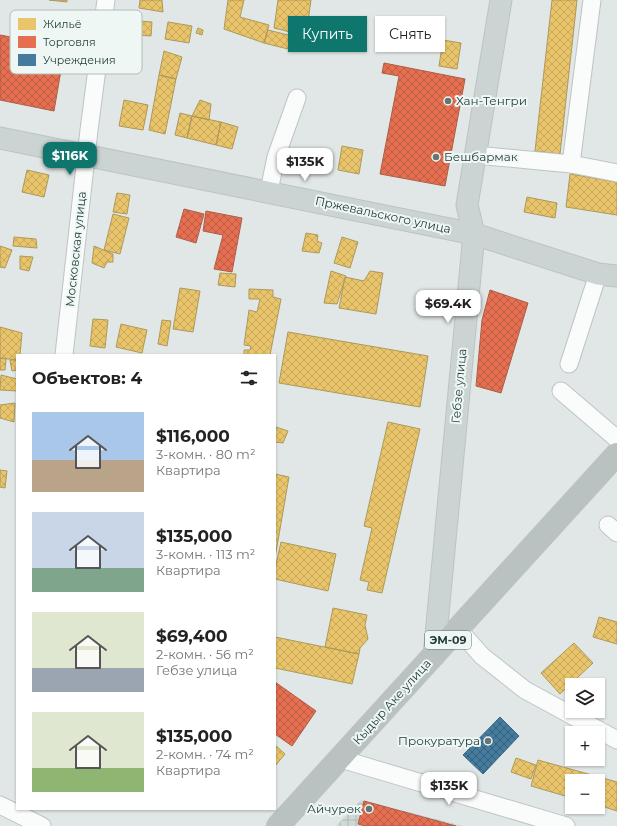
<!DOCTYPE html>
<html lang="ru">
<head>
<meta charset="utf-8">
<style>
  body { margin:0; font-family:Montserrat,sans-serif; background:#f2f2f2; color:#222; height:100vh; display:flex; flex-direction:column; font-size:15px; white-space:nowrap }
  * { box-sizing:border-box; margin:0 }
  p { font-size:13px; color:#767676 }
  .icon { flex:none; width:22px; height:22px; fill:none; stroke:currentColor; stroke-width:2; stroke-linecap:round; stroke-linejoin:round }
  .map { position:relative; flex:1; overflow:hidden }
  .side { position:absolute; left:16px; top:354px; width:260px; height:456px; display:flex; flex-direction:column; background:#fff; border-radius:0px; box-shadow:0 1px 3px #0004 }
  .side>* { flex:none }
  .top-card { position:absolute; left:288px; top:16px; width:269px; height:36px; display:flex; gap:8px }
  .tools { position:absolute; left:565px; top:678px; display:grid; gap:8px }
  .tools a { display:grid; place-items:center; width:40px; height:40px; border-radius:0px; background:#fff; box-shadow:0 1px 3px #0004; font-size:20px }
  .price { position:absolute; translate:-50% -34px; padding:0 9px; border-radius:8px; background:#fff; color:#222; font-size:13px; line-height:26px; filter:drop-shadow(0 1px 2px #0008) }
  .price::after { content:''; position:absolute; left:50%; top:24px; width:12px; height:9px; margin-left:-6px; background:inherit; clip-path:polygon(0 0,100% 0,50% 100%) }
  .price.active { background:#0f766e; color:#fff }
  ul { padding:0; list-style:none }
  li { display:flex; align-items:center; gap:12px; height:100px; padding:0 16px }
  li span { display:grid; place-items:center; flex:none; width:112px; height:80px; border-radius:0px; color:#555 }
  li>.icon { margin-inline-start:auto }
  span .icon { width:48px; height:48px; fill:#fffc; stroke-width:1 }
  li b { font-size:17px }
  h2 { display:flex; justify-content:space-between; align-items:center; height:48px; padding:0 16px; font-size:17px }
  .pill { padding:0 14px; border-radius:0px; background:#fff; box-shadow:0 1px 3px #0004; font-size:14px; line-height:36px }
  .pill.active { background:#0f766e; color:#fff }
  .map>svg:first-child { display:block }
</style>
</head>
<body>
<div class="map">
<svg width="617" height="826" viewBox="0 0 617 826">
  <defs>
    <pattern id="industrial-grid" width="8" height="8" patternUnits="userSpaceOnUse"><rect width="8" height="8" fill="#ced9d6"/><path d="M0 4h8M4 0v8" fill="none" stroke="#b0bbb8"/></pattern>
    <pattern id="homes-cross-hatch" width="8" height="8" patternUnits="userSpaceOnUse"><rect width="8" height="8" fill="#e9c46a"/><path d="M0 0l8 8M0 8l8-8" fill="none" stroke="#c7a95c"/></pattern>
    <pattern id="shops-cross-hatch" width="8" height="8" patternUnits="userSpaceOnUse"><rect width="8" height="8" fill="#e76f51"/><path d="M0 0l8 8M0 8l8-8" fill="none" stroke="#bb5c44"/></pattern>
    <pattern id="public-cross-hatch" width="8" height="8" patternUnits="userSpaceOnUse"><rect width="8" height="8" fill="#457b9d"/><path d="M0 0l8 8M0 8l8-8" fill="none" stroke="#36607a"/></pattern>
  </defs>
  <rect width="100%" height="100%" fill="#e1e7e6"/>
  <path fill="url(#industrial-grid)" d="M361,800L463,826H336Z"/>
  <path fill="url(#homes-cross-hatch)" stroke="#ac9a5b" d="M49,0H67V2Z
    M140,0H162L163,12L139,8Z
    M228,0H244L240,17L269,25L264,43L224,29Z
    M278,0H311L306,36L274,28Z
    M552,0H577L560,154L535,151Z
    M138,21L152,22L151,36L137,35Z
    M168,22L192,26L189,43L165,39Z
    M198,28L203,30L202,35L196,33Z
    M268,30L300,38L296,51L264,43Z
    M443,40L461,43L457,69L439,66Z
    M164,51L182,57L176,79L159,75Z
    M159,75L176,79L165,134L149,130Z
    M124,100L148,105L143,130L119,126Z
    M200,100L211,104L209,120L192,116Z
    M180,113L192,116L187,138L175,135Z
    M192,116L221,122L216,145L187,138Z
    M221,122L238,127L232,149L216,145Z
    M342,146L363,150L359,174L338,170Z
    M27,170L49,175L44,197L22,192Z
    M570,174L617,182V215L566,207Z
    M117,193L130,195L127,214L113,212Z
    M527,197L557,203L555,218L524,212Z
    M113,214L129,218L120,254L104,250Z
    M306,233L318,235L317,241L322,243L319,253L302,251Z
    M14,237L36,239L37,248L13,246Z
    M342,237L358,242L350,268L334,263Z
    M0,246L12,250L5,268L0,267Z
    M94,246L113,254V262H107L104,268L92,263Z
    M20,256L33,257L29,271L20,269Z
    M331,271L346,276L337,304L324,303Z
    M370,271L383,273L376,314L339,308L345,277L364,281Z
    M220,273L236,274L235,287L218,285Z
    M180,288L200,291L193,332L173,329Z
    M249,289L273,290V297L281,299L270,355H244V350H250L251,346L244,345L249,310L257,312L260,299H249Z
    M93,319L108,320L105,348L90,346Z
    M162,320L171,321L167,346L158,344Z
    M121,324L147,330L142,353L116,347Z
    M0,327L22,333L20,355H17V360L0,358Z
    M288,332L428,356L420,407L279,383Z
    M0,358L6,359L5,370H0Z
    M10,360H17V370L12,371Z
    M1,375L17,379V391L0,390Z
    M15,403L14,422L0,418V405Z
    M388,422L420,429L382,593L367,590L369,582L360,580L372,528L364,526Z
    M276,427L288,431L283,443L275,442Z
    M0,470L7,471L5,488L0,487Z
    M275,474L289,477L275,558Z
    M281,542L336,554L328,591L275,579V569Z
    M333,608L367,615L365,625L368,639L360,648L359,654L325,647Z
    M599,617L617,622V644L593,637Z
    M275,637L359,654L352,684L275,668Z
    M574,643L593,663L560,694L541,673Z
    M275,745L285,754L275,766Z
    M516,758L536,765L531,779L511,772Z
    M538,760L617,782V811L598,805V781H572V798L531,786Z"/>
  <path fill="url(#shops-cross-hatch)" stroke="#ab5f49" d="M0,35L65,47L54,111L0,100Z
    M384,63L465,79L445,186L380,174L399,76L382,73Z
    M184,209L204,214L196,243L176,237Z
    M206,211L242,218L232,272L214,269L223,235L203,231Z
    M490,290L528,303L501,393L476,386L482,320Z
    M275,682L316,711L292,746L275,734Z
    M364,801L456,826H365L358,824Z"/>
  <path fill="url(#public-cross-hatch)" stroke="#3a677e" d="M500,717L519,736L483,774L463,755Z"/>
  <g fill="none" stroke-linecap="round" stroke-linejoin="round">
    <g stroke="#bec4c3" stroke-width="19">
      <path id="minor" d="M592,0L571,164L617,173
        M476,155L571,164
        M269,191L276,157L297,98
        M64,355L89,130L106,0
        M569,364L598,274
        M561,391L617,439
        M608,525L617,533
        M458,629L482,656L525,690L617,740
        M341,759L566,826
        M0,805L42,826"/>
    </g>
    <g stroke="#bbc3c3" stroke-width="23">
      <path id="major" d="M0,138L474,234L598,274L617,276
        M434,656L474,234L467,205L501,0"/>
    </g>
    <g stroke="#bbc3c3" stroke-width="24">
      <path id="highway" d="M278,826L617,454"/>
    </g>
    <use href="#minor" stroke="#fafbfb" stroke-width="17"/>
    <use href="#major" stroke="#ccd4d3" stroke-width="21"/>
    <use href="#highway" stroke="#b9c1c1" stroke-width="22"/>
  </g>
  <g fill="#637674" stroke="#eef7f4" stroke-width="1.5">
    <circle cx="448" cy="101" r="4"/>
    <circle cx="436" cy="157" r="4"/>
    <circle cx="488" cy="741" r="4"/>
    <circle cx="369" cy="809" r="4"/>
  </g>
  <g text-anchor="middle" stroke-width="4" stroke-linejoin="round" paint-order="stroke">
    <rect fill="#eef7f4" stroke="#5d7270" stroke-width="1" x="425" y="631" width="46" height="18" rx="3"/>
    <g font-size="11" font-weight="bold" fill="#1f3937">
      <text x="448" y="644">ЭМ-09</text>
    </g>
    <g font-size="12" fill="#1f3937" stroke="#eef7f4" text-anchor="start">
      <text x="456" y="105">Хан-Тенгри</text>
      <text x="444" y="161">Бешбармак</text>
      <text x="480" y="745" text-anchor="end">Прокуратура</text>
      <text x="361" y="813" text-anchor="end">Айчурөк</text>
    </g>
    <g font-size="12" fill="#1f3937" stroke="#eef7f4">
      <text transform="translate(383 215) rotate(12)" y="4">Пржевальского улица</text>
      <text transform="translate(76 249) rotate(-84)" y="4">Московская улица</text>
      <text transform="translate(459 386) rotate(-85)" y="4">Гебзе улица</text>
      <text transform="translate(392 702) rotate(-48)" y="4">Кыдыр Аке улица</text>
    </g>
  </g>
  <rect x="10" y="10" width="132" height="64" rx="6" fill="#eef7f4" stroke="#b0bebb" stroke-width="1"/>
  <rect x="18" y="18" width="18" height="12" fill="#e9c46a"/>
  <rect x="18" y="36" width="18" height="12" fill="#e76f51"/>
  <rect x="18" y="54" width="18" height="12" fill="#457b9d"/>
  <g font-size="11" fill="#1f3937">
    <text x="43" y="28">Жильё</text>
    <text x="43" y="46">Торговля</text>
    <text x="43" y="64">Учреждения</text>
  </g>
</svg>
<div class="tools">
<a><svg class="icon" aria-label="layers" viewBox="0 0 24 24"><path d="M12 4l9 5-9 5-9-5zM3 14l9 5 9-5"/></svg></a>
<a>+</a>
<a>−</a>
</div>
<b class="price active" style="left:70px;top:176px">$116K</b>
<b class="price" style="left:305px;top:182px">$135K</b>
<b class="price" style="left:448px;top:324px">$69.4K</b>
<b class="price" style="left:449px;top:806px">$135K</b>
<div class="top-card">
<a class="pill active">Купить</a>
<a class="pill">Снять</a>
</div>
<section class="side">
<h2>Объектов: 4<svg class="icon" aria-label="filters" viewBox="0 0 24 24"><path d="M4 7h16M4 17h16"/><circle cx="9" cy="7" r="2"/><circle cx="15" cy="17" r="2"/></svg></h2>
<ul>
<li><span style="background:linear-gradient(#a9c7e8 60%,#b9a48a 0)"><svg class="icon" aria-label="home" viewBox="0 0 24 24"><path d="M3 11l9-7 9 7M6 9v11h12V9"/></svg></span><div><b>$116,000</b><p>3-комн. · 80 m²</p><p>Квартира</p></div></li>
<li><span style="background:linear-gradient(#c9d6e8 70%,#7fa58c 0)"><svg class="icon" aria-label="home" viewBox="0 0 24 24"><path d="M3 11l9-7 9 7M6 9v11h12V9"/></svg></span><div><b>$135,000</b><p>3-комн. · 113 m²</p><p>Квартира</p></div></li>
<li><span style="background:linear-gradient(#dfe7d0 70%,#9aa5b1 0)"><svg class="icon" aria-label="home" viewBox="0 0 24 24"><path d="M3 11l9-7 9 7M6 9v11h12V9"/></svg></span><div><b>$69,400</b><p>2-комн. · 56 m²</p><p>Гебзе улица</p></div></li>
<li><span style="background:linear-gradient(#dfe7d0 70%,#8fb573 0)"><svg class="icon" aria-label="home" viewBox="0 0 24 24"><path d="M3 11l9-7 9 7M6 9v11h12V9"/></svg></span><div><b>$135,000</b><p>2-комн. · 74 m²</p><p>Квартира</p></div></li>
</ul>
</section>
</div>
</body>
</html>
